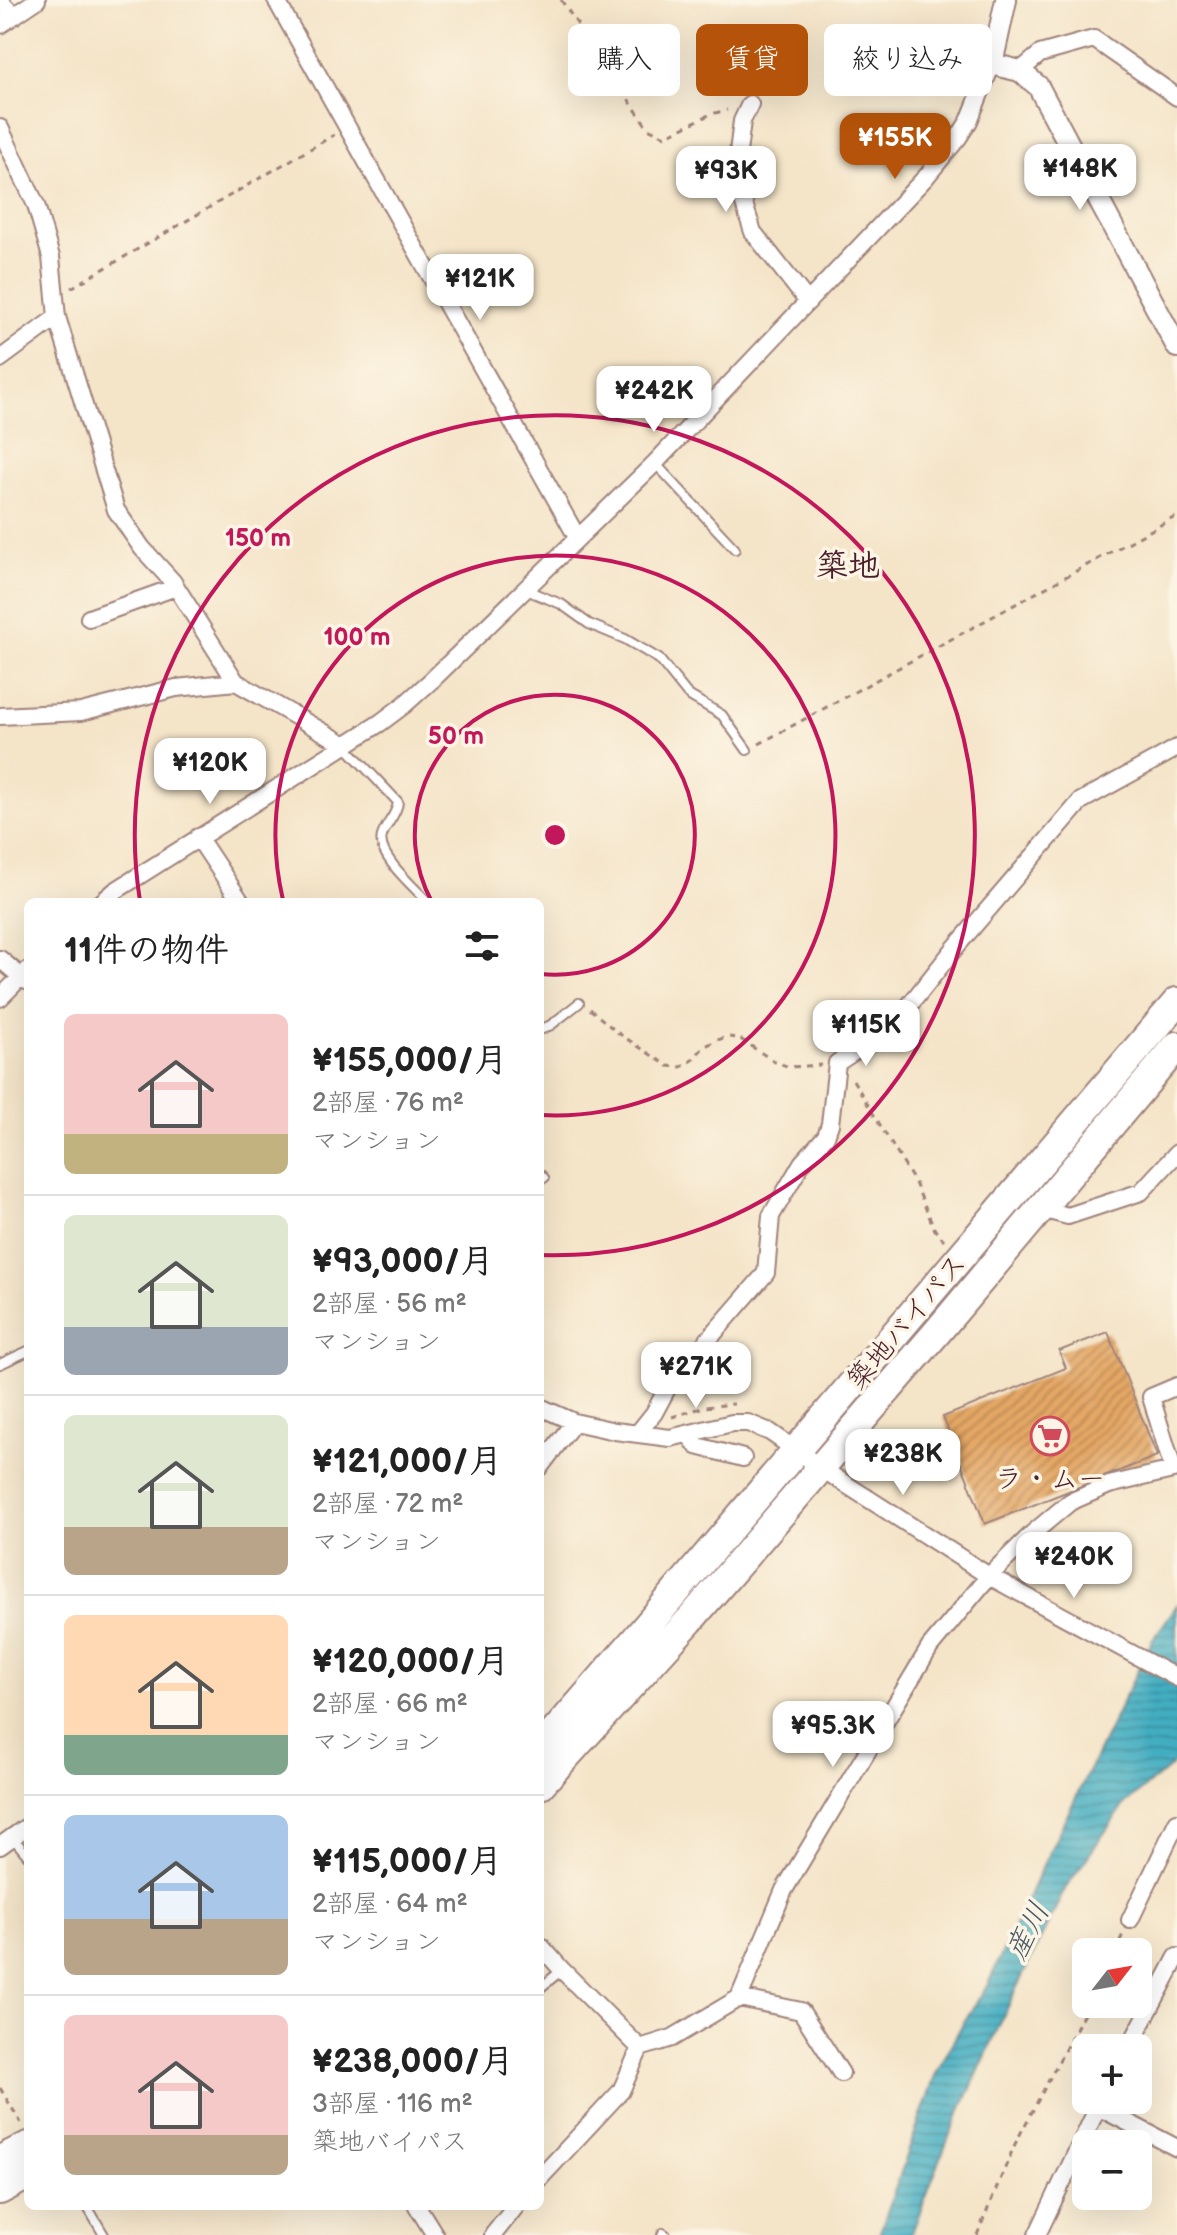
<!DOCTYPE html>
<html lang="ja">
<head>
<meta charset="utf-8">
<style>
  body { margin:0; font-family:"Balsamiq Sans","Klee One",sans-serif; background:#f6f6f6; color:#222; height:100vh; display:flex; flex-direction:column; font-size:30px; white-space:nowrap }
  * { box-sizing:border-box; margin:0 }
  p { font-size:26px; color:#767676 }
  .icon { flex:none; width:44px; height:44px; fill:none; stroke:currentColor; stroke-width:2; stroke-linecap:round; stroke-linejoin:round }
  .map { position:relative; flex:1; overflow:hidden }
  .panel { position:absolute; left:24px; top:898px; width:520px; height:1312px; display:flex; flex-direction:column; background:#fff; border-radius:12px; box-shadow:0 8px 32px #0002 }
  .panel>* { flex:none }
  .top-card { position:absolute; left:568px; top:24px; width:488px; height:72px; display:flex; gap:16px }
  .needle { width:52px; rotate:59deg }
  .fabs { position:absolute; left:1072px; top:1938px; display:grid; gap:16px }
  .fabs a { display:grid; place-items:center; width:80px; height:80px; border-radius:12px; background:#fff; box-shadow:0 8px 32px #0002; font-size:40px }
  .price { position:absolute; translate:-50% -68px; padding:0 18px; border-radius:16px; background:#fff; color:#222; font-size:26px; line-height:52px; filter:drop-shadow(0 2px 4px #0008) }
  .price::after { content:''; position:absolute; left:50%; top:48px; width:24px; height:18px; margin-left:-12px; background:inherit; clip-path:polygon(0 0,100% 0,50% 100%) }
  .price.current { background:#b45309; color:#fff }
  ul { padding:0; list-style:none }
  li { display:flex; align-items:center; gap:24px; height:200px; padding:0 40px }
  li+li { border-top:2px solid #e0e0e0 }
  li span { display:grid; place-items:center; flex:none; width:224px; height:160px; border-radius:12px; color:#555 }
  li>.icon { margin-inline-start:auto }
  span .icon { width:96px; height:96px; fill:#fffc; stroke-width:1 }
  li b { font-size:34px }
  h2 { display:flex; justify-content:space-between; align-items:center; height:96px; padding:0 40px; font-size:34px }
  .tag { padding:0 28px; border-radius:12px; background:#fff; box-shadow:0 8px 32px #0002; font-size:28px; line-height:72px }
  .tag.current { background:#b45309; color:#fff }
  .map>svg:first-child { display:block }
</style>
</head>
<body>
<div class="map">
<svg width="1177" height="2235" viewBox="0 0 1177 2235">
  <defs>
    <pattern id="water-rules" width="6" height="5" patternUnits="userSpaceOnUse" patternTransform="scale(2)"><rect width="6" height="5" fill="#42adc1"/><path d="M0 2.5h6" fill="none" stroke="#398c9d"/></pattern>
    <pattern id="building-hatch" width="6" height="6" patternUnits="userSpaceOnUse" patternTransform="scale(2)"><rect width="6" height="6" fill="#e4a765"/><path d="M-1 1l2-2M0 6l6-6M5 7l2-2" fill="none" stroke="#bb8753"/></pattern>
  </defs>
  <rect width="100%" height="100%" fill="#fcf5e5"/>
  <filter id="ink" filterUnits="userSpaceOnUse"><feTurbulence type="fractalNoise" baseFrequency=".0125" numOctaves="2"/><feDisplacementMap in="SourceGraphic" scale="16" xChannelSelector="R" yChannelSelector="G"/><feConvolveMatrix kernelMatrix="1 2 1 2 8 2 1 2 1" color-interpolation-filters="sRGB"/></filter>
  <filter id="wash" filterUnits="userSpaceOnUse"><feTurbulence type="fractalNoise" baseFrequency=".006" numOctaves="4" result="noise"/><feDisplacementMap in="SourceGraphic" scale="32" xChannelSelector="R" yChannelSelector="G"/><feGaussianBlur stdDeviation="1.8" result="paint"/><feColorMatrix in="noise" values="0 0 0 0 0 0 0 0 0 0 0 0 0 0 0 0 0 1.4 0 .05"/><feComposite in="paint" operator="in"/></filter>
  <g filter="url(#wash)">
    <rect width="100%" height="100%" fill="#f4e4c8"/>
    <path fill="url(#water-rules)" stroke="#466676" stroke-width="2" d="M1177,1605V1761L1124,1805L1065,1889L1015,1991L951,2132L911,2235H879L935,2076L962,2025L988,1984L1045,1861L1152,1641Z"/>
    <g id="blocks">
      <path fill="url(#building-hatch)" d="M1108,1332L1157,1456L985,1524L943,1417L1066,1368L1059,1351Z"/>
    </g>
  </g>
  <g filter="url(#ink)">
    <use href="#blocks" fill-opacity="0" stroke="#9f827a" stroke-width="2"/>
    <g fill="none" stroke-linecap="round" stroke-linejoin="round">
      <g stroke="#9f827a" stroke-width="12">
        <path id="service" d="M655,463L735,549
          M526,590L561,604L589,624L625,639L659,659L688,695L722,715L747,750
          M344,745L398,802C397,815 386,823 382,836C376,855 415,888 428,902
          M540,1030L551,1025L579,1003
          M540,1174L544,1178
          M0,1364L28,1351
          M13,1838L28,1856
          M540,1988L562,1970
          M87,2206L104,2235
          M662,2235L663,2233L666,2235"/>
      </g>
      <g stroke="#9f827a" stroke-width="20">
        <path id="minor" d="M276,0L577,537
          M0,1L14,16
          M0,25L37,0
          M1020,71L1040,54L1094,39L1177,97
          M750,104L742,121L735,176L753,232L808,302
          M0,128L36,205L51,257L57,317L116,510L142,548L173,582L236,682L344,744
          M0,359L57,317
          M89,618L176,587
          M0,716L81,712L176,688L236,682
          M198,837L241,902
          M102,902L115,891L380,723L404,705L433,679L655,463L926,177L958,138L969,121L992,64
          M0,959L26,981
          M0,998L28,970
          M1041,1209L1068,1216L1141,1192L1177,1153
          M540,1407L574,1422L615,1431L670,1438L732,1423H748L770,1432L836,1478L989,1576L1177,1678
          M638,1433L654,1413L669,1385L766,1273L771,1216L802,1163L826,1136L830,1124L837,1063L893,1026L954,949L1081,801L1177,748
          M689,1435L697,1446L743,1458
          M540,1467L574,1422
          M1173,1469L1151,1397L1177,1386
          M0,1846L28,1826
          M1130,1920L1177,1822
          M540,1945L562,1970L640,2048
          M739,1998L784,1890L930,1647L989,1576L1033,1533L1070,1502L1109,1485L1177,1469
          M1129,2048L1177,1957
          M540,2178L621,2091L640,2048L672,2038L739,1998L801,2011L841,2073
          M417,2206L435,2235
          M493,2235L516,2206
          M1037,2235L1098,2107L1177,2148"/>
      </g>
      <g stroke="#9f827a" stroke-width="24">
        <path id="tertiary" d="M1006,0L992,64L1020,71L1038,86L1177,347"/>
      </g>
      <g stroke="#9f827a" stroke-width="32">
        <path id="trunk" d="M540,1749L635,1640L1177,1002
          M540,1785L689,1621L938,1331L1177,1046
          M0,2160L28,2146
          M0,2190L28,2175"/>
      </g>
      <path stroke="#9f827a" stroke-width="3" stroke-dasharray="6 6" stroke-linecap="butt" d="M561,0L648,128L665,136L711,114L727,110
        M71,288L334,135
        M759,744L1177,516
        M590,1009L618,1033L668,1066L681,1067L689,1063L704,1047L717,1040L728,1037L739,1038L775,1062L790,1067L821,1065
        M853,1080L915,1183L935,1230L944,1240
        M672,1417L704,1407L734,1404
        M1115,1952L1123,1934
        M0,2088L21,2123
        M977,2235L1015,2144L1089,2004"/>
      <use href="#service" stroke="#fff" stroke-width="8"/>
      <use href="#minor" stroke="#fff" stroke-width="16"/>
      <use href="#tertiary" stroke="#fff" stroke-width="20"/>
      <use href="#trunk" stroke="#fff" stroke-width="28"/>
    </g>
  </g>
  <g fill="none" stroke="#c2185b" stroke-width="4">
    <path d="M432 902A140 140 0 1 1 540 974"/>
    <path d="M283 900A280 280 0 1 1 540 1115"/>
    <path d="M140 901A420 420 0 1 1 540 1255"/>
  </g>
  <defs>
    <g id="supermarket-ring" transform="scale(2)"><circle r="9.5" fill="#fcf5e5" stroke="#d1495b" stroke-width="1.5"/><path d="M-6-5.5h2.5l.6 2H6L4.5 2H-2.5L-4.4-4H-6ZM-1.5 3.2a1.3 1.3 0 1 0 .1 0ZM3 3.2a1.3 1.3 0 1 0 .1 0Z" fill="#d1495b"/></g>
  </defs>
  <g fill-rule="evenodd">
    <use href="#supermarket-ring" x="1050" y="1436"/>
  </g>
  <g text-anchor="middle" stroke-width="7" stroke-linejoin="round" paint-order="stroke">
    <g font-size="28" fill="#4a1f2b" stroke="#fcf5e5">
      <text transform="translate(906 1321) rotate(-50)" y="10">築地バイパス</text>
    </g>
    <g font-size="28" fill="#4a1f2b" stroke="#fcf5e5">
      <text x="1050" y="1488">ラ・ムー</text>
    </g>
    <g font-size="30" font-style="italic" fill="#475867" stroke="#fcf5e5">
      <text transform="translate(1027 1931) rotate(-63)" y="10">産川</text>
    </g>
    <g font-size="32" font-weight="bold" fill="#4a1f2b" stroke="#fcf5e5">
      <text x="848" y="576">築地</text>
    </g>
  </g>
  <circle cx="555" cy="835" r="12" fill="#c2185b" stroke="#fcf5e5" stroke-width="4"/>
  <g font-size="24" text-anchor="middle" font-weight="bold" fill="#c2185b" stroke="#fcf5e5" stroke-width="7" stroke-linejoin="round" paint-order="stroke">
    <text x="258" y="546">150 m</text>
    <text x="357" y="645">100 m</text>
    <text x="456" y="744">50 m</text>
  </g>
</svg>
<div class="fabs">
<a><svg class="needle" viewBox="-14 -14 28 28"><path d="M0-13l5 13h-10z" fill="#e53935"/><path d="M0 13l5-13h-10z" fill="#767676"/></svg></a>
<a>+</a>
<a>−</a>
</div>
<b class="price current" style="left:895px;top:181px">¥155K</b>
<b class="price" style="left:1080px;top:212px">¥148K</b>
<b class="price" style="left:726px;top:214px">¥93K</b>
<b class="price" style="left:480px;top:322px">¥121K</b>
<b class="price" style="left:654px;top:434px">¥242K</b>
<b class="price" style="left:210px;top:806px">¥120K</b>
<b class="price" style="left:866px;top:1068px">¥115K</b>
<b class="price" style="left:696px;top:1410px">¥271K</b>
<b class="price" style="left:903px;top:1497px">¥238K</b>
<b class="price" style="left:1074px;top:1600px">¥240K</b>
<b class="price" style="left:833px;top:1769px">¥95.3K</b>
<div class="top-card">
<a class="tag">購入</a>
<a class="tag current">賃貸</a>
<a class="tag">絞り込み</a>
</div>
<section class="panel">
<h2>11件の物件<svg class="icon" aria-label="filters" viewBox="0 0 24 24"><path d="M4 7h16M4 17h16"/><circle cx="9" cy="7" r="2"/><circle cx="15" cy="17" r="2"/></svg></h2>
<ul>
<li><span style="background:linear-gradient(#f6c9c9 75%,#c2b280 0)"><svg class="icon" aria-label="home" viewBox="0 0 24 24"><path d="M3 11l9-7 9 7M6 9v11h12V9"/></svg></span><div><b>¥155,000/月</b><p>2部屋 · 76 m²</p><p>マンション</p></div></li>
<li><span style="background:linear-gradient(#dfe7d0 70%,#9aa5b1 0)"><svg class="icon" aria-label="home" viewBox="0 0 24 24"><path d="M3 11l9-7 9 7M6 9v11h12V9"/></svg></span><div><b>¥93,000/月</b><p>2部屋 · 56 m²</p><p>マンション</p></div></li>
<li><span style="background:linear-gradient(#dfe7d0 70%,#b9a48a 0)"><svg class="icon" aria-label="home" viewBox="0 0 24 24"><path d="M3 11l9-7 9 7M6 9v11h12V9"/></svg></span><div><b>¥121,000/月</b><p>2部屋 · 72 m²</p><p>マンション</p></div></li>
<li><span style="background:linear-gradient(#ffd9b3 75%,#7fa58c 0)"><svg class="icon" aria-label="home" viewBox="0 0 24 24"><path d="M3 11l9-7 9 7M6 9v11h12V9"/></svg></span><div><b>¥120,000/月</b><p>2部屋 · 66 m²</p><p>マンション</p></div></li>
<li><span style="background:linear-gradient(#a9c7e8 65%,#b9a48a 0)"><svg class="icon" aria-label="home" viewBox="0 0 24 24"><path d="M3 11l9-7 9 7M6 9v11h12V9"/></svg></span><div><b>¥115,000/月</b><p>2部屋 · 64 m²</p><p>マンション</p></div></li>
<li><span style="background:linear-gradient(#f6c9c9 75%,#b9a48a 0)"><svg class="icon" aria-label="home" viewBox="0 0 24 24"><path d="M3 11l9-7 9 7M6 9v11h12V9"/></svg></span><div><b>¥238,000/月</b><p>3部屋 · 116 m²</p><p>築地バイパス</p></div></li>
</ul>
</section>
</div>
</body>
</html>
